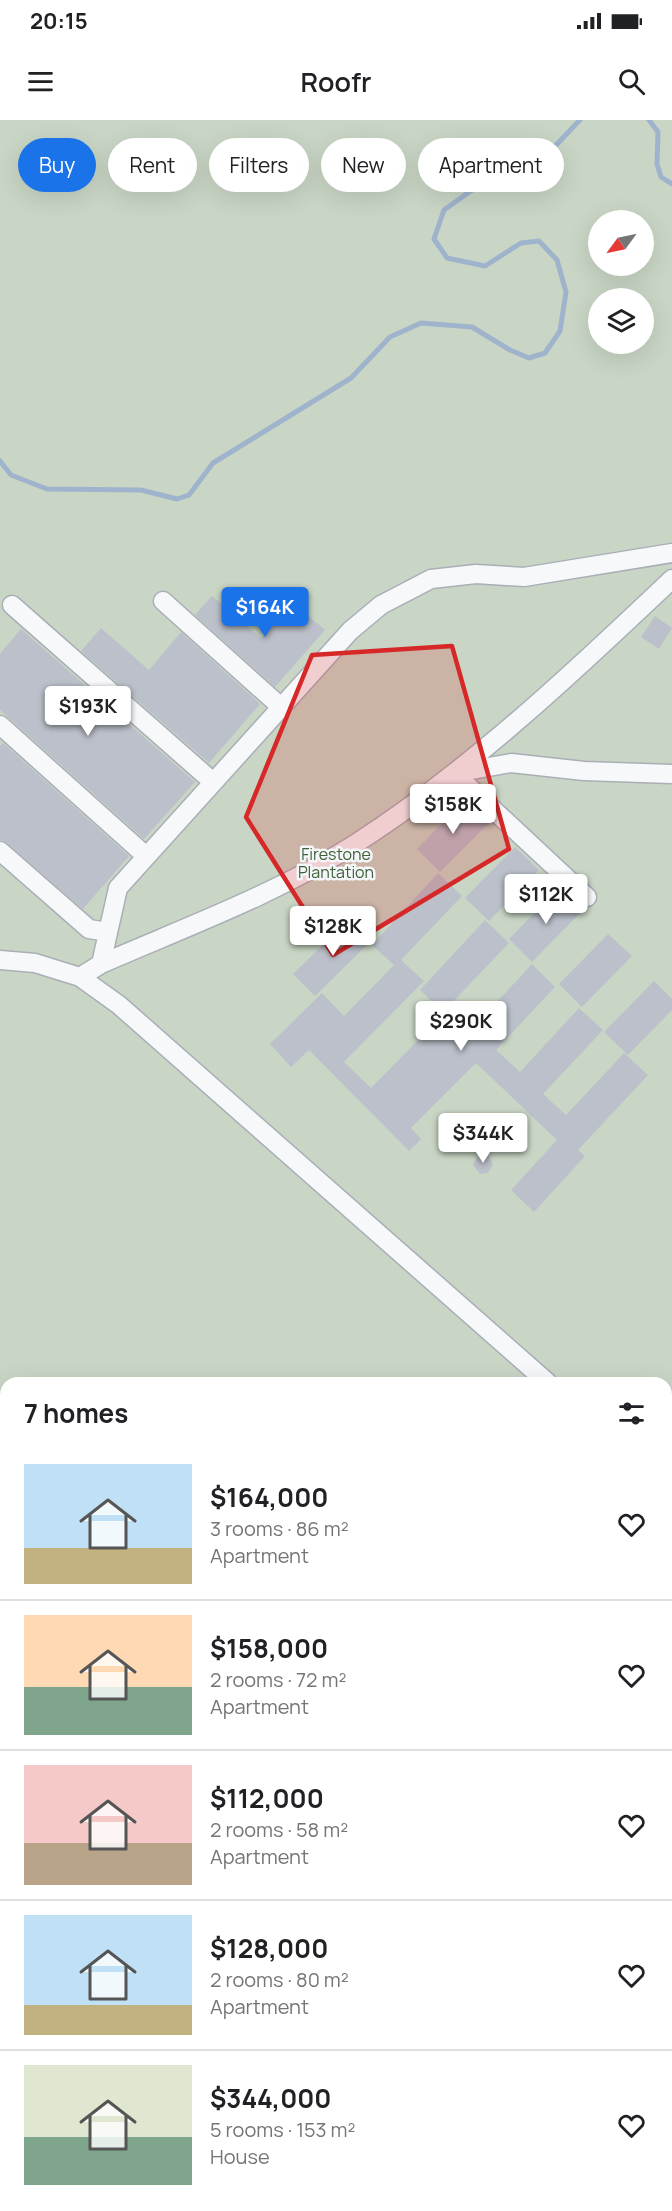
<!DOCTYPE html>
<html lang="en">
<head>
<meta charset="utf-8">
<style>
  body { margin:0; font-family:Manrope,sans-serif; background:#f2f2f2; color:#202124; height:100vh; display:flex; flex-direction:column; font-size:22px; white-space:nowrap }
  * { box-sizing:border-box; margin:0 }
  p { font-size:20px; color:#757577 }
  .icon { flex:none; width:33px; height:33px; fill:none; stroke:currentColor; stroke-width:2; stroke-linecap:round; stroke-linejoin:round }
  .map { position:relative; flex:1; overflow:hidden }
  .details { position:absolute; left:0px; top:1257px; width:672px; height:834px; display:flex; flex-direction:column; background:#fff; border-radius:18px 18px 0 0; box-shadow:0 6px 24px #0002 }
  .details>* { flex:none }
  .top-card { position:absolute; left:18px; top:18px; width:636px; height:54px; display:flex; gap:12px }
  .needle { width:39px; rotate:237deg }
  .fabs { position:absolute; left:588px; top:90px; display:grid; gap:12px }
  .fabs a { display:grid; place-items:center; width:66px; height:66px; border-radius:50%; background:#fff; box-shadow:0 6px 24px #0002; font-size:30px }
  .price { position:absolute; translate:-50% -51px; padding:0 14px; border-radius:6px; background:#fff; color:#222; font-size:20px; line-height:39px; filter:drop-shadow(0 2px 3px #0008) }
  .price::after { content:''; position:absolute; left:50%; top:36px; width:18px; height:14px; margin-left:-9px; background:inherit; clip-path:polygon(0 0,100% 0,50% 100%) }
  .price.current { background:#1a73e8; color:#fff }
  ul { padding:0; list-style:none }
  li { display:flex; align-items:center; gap:18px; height:150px; padding:0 24px }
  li+li { border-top:2px solid #e0e0e0 }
  li span { display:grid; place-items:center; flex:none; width:168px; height:120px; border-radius:0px; color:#555 }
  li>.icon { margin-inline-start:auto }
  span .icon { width:72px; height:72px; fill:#fffc; stroke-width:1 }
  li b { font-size:26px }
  h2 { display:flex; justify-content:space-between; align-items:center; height:72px; padding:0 24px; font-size:26px }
  .tag { padding:0 21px; border-radius:27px; background:#fff; box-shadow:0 6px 24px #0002; font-size:21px; line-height:54px }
  .tag.current { background:#1a73e8; color:#fff }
  .status { display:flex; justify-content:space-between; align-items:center; height:42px; padding:0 30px; background:#fff; direction:ltr }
  .status svg { height:16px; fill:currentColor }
  header { display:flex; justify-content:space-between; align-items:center; height:78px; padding:0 24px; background:#fff; font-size:27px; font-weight:600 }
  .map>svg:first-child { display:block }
</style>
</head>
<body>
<div class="status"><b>20:15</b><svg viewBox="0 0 49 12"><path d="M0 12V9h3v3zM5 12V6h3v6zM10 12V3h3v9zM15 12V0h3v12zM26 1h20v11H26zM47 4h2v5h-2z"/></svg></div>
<header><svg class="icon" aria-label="menu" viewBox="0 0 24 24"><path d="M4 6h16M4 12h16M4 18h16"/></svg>Roofr<svg class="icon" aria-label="search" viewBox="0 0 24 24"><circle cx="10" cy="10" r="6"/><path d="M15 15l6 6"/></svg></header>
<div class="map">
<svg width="672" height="2091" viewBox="0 0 672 2091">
  <rect width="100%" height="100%" fill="#e4e7ec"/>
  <path fill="#c9d6c5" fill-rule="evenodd" d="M0,0H672V2091H0ZM598,100H644V146H598ZM598,178H644V224H598ZM6,1263H666V2085H6Z"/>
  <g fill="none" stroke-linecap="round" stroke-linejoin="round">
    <path stroke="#9fb4cc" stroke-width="5" d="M649,0L658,12L657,44L661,57L672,64
      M0,341L11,355L47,369L141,370L177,379L189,375L213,343L351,258L390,217L421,203L472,207L510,230L529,238L545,233L560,211L566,172L557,140L539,121L521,123L485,146L447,138L434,119L444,90L472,70L511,60L536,46L580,0"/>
  </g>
  <path fill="#bbc0ca" d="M212,476L261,518L292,482L325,510L275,567L195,495Z
    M655,496L672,508L659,529L641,517Z
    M101,508L149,550L181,512L260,584L209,643L81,531Z
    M21,509L195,662L144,719L0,590V534Z
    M3,623L129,736L83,789L7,723L0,719V626Z
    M466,679L490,702L440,752L417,729Z
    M515,727L539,750L489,801L465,778Z
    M438,753L462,776L401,840L424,861L344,942L371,968L451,887L473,908L532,844L555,867L496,930L520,952L579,888L603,910L543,974L566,995L624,933L648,955L578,1030L585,1036L534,1092L511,1070L557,1020L476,943L411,1008L421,1019L409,1031L309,930L291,947L270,924L322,873L344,896L394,845L372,825Z
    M559,768L582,791L532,842L509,819Z
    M485,800L509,823L443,892L420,870Z
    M347,801L358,812L364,805L376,816L315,876L293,854Z
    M608,814L632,836L582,887L559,864Z
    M654,861L672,879V890L628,935L604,912Z
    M488,1035L493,1044L488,1053L480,1054L473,1045L478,1036Z"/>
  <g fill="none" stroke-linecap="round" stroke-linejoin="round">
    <g stroke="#a9aeb7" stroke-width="21">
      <path id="minor" d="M163,481L281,587
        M12,485L213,662
        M0,605L146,736
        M454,653L587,777
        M455,653L511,643L584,651L672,654
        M0,731L89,809L108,812
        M0,840L35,843L80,857L119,885L548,1263
        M101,844C186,807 276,774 355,724C469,651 574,552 672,459
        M80,857L101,844L118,768L350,511L381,485L431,459L476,454L524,457L672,433
        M666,1367L672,1372"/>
    </g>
    <use href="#minor" stroke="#f7f8fa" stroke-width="18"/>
  </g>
  <path fill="#d62828" fill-opacity="0.2" stroke="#d62828" stroke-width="4.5" stroke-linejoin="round" d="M452,526L509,729L333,835L246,697L312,535Z"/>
  <g text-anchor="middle" stroke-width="5" stroke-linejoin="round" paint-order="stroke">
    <g font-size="16" fill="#3f6138" stroke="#f4f6f9">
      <text x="336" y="740">Firestone<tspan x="336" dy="18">Plantation</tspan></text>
    </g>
  </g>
</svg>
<div class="fabs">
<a><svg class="needle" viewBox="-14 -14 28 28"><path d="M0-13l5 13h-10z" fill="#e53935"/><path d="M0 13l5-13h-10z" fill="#757577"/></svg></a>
<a><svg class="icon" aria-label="layers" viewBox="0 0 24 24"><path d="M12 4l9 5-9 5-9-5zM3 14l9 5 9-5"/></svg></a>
</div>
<b class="price current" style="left:265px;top:518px">$164K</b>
<b class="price" style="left:88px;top:617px">$193K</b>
<b class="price" style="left:453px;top:715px">$158K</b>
<b class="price" style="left:546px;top:805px">$112K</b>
<b class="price" style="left:333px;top:837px">$128K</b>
<b class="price" style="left:461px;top:932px">$290K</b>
<b class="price" style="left:483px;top:1044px">$344K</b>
<div class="top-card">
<a class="tag current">Buy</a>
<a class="tag">Rent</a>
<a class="tag">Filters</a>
<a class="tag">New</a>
<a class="tag">Apartment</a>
</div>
<section class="details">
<h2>7 homes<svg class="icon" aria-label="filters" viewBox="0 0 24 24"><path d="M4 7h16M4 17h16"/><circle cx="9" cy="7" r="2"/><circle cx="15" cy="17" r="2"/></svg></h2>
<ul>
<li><span style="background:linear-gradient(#bfe0f5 70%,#c2b280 0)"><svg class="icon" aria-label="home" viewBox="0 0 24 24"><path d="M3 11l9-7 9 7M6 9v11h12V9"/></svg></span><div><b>$164,000</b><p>3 rooms · 86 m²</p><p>Apartment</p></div><svg class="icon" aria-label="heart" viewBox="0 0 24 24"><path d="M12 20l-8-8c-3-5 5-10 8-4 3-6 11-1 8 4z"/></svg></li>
<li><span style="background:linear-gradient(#ffd9b3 60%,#7fa58c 0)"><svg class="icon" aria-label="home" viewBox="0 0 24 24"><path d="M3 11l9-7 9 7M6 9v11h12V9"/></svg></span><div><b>$158,000</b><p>2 rooms · 72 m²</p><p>Apartment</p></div><svg class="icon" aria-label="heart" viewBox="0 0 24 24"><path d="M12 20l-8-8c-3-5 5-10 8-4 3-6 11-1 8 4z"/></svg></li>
<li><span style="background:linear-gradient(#f6c9c9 65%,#b9a48a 0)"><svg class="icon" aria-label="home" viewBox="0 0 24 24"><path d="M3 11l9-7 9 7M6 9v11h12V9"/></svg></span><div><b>$112,000</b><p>2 rooms · 58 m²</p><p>Apartment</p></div><svg class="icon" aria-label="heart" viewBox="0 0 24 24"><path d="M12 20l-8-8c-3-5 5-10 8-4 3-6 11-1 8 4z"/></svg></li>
<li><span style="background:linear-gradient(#bfe0f5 75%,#c2b280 0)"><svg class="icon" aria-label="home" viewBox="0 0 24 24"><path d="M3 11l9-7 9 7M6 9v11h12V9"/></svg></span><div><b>$128,000</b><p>2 rooms · 80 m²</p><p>Apartment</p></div><svg class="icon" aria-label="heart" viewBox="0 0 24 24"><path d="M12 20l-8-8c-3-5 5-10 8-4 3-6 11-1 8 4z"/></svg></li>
<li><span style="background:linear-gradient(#dfe7d0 60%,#7fa58c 0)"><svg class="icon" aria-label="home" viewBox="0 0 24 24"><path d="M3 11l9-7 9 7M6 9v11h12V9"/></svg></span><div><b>$344,000</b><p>5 rooms · 153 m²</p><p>House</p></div><svg class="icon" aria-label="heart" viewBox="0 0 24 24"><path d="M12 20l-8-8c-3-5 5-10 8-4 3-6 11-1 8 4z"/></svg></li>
</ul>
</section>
</div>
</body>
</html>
